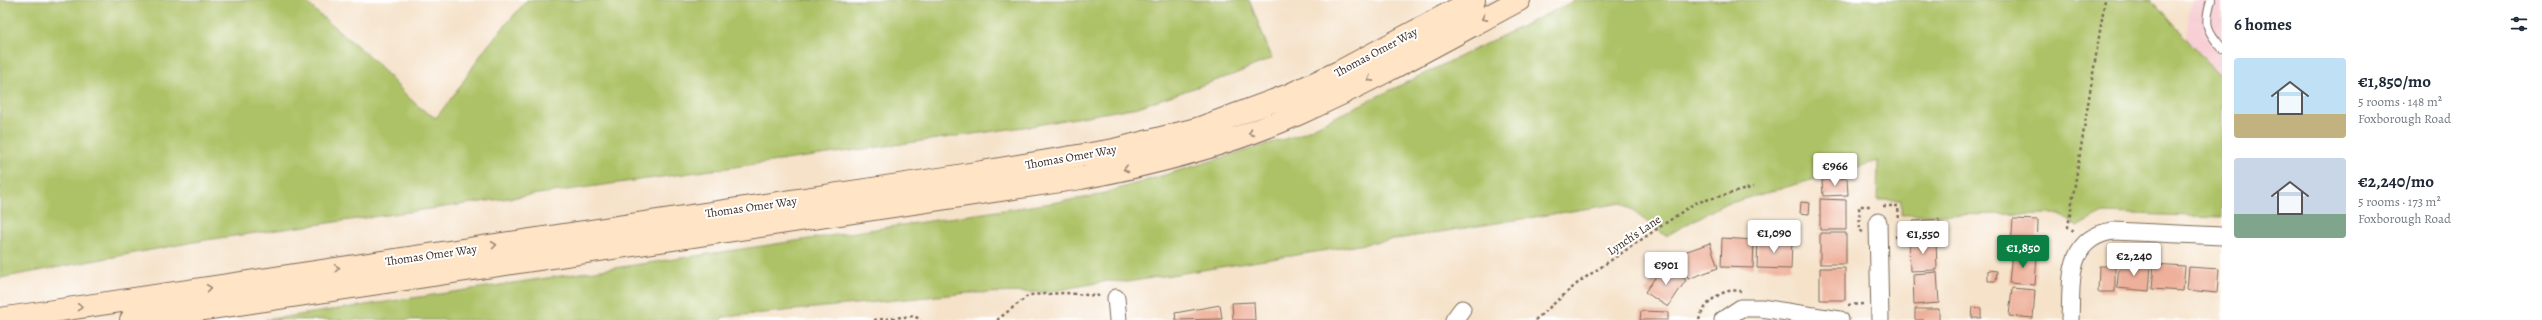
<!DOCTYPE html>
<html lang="en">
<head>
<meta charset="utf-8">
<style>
  body { margin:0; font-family:Alegreya,serif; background:#f6f6f7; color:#1f2937; height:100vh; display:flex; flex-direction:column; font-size:15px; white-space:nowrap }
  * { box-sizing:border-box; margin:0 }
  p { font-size:13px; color:#747a83 }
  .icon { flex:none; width:22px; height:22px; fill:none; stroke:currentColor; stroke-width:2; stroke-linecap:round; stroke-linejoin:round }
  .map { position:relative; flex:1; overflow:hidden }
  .sheet { display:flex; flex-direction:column; background:#fff; width:320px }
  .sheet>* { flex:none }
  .price { position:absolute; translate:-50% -34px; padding:0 9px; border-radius:4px; background:#fff; color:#222; font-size:13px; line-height:26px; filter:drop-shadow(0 1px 2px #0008) }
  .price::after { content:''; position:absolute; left:50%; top:24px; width:12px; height:9px; margin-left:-6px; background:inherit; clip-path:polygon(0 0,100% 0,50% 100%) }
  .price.on { background:#0b8043; color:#fff }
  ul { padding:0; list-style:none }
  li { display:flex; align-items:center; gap:12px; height:100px; padding:0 12px }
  li span { display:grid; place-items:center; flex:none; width:112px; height:80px; border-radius:4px; color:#555 }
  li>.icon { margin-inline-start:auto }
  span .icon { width:48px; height:48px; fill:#fffc; stroke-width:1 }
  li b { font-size:17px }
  h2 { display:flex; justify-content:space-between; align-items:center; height:48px; padding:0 12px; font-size:17px }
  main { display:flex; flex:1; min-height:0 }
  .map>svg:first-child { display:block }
</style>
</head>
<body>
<main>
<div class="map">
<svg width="2222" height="320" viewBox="0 0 2222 320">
  <rect width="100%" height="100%" fill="#fff"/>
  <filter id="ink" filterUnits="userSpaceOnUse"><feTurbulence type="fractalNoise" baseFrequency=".025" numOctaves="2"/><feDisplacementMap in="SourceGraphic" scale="8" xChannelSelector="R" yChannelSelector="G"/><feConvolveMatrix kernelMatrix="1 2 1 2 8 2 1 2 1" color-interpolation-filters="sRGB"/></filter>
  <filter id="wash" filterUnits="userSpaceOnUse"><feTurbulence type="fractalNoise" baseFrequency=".012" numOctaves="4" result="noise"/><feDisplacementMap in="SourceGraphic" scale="16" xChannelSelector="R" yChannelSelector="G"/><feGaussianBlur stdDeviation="0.9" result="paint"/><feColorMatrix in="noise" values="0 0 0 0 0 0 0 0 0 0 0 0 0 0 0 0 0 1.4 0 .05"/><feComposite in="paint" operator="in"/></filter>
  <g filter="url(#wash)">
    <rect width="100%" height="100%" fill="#f5e2c9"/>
    <path fill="#f7cfd4" d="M2193,0H2222V79L2186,39L2189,13Z"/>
    <path fill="#adc266" stroke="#747642" d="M0,0H304C325,21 349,38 371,58C393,78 409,104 436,118L459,88L484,50L527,0H1249L1272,58L1235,74L1138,107L1031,126L205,240L0,278Z
      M1576,0H2152L2222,79V217L2104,213L2077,227L2060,214L1901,215V200H1877L1878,161L1720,206L1666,236L1622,203L1127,282L1108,281L1048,292L968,293L723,317L721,320H265L1091,197L1298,135Z"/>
    <g id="blocks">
      <path fill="#eeb09a" d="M1847,178L1848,195L1823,196L1822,180Z
        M1820,199L1846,200V230H1820Z
        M1801,202L1810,203L1809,214L1800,213Z
        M1939,219L1940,235L1914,237L1913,221Z
        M2013,219L2038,220L2037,250L2011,248Z
        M1820,233H1846V264H1820Z
        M1722,238L1754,240L1753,268L1721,267Z
        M1758,238L1792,240L1791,269L1757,268Z
        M1936,239L1937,270L1910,271L1909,240Z
        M1710,243L1718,268L1688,279L1679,254Z
        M2012,252L2037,254L2035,285L2009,283Z
        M2119,263L2151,265L2149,291L2117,288Z
        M2154,264L2185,266L2183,291L2152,289Z
        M1664,265L1686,280L1668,307L1645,292Z
        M2099,266H2115V292H2098Z
        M2189,267L2219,269L2217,293L2187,290Z
        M1820,268H1845V300H1820Z
        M1988,270L1997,271L1996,281H1988Z
        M1937,272L1939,303L1914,305L1913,274Z
        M2012,288L2035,290L2033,318L2009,316Z
        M1254,302L1255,320H1233L1232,303Z
        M1220,305L1222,319L1176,320L1175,313Z
        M1973,307L1981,308V318H1972Z
        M1915,309H1939V320H1915Z
        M1641,311L1668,312V320H1640Z"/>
    </g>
  </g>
  <g filter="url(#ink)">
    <use href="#blocks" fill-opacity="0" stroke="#7c6a5a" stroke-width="1"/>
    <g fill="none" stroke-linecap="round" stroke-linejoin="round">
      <g stroke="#7c6a5a" stroke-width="10">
        <path id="lane" d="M2211,0C2204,24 2206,30 2222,48"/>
      </g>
      <g stroke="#7c6a5a" stroke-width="19">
        <path id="street" d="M1878,222L1880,320
          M1116,298L1118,320
          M1454,320L1462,309
          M1723,320L1741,308H1761L1840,320
          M2070,320C2072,283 2065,238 2113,231L2222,236"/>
      </g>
      <g stroke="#7c6a5a" stroke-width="24">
        <path id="secondary" d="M0,319L946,178L1114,150L1197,129L1289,95L1339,72L1474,0
          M131,320L1081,178C1155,164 1229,145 1298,114C1374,80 1446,39 1519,0"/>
      </g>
      <path stroke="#7c6a5a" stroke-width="2.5" stroke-dasharray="3 3" stroke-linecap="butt" d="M1883,206H1898L1900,236L1895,237
        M2074,231L2068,227L2105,0
        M1863,232L1860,231L1859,206H1872
        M1848,305L1863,304
        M874,320L914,316L921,320
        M997,320L1029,295L1065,293L1100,296
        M1535,320L1579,282L1695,203L1754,187
        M1699,320C1704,303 1722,287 1741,291"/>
      <use href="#lane" stroke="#fff" stroke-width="8"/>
      <use href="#street" stroke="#fff" stroke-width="17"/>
      <use href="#secondary" stroke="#ffe4c6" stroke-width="22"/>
    </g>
    <defs><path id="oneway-chevron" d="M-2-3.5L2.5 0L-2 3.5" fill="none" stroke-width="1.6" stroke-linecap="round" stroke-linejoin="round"/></defs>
    <g stroke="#9d8772">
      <use href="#oneway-chevron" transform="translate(1484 18) rotate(152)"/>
      <use href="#oneway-chevron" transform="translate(1370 79) rotate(152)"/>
      <use href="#oneway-chevron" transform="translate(1251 133) rotate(160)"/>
      <use href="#oneway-chevron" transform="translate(1126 169) rotate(167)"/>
      <use href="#oneway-chevron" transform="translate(494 245) rotate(-8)"/>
      <use href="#oneway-chevron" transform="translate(337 268) rotate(-8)"/>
      <use href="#oneway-chevron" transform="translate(209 288) rotate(-8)"/>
      <use href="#oneway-chevron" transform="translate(80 307) rotate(-8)"/>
    </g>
  </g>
  <g text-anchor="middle" stroke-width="4" stroke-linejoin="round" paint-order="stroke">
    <g font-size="12" fill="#3b2a1e" stroke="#fff">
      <text transform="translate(1376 52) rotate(-28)" y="4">Thomas Omer Way</text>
      <text transform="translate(1071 157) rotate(-10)" y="4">Thomas Omer Way</text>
      <text transform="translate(751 207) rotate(-8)" y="4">Thomas Omer Way</text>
      <text transform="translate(1634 235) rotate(-34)" y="4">Lynch's Lane</text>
      <text transform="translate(431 255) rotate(-8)" y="4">Thomas Omer Way</text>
    </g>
  </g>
</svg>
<b class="price" style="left:1835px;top:187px">€966</b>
<b class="price" style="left:1774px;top:254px">€1,090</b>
<b class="price" style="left:1923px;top:255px">€1,550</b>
<b class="price on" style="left:2023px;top:269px">€1,850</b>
<b class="price" style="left:2134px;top:277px">€2,240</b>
<b class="price" style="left:1666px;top:286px">€901</b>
</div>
<section class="sheet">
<h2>6 homes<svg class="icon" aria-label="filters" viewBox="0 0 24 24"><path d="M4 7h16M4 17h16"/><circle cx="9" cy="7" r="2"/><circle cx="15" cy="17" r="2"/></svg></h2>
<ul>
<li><span style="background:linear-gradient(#bfe0f5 70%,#c2b280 0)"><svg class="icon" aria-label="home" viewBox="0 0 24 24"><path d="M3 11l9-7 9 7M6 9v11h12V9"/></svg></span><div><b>€1,850/mo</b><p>5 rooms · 148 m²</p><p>Foxborough Road</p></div></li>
<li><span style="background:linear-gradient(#c9d6e8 70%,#7fa58c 0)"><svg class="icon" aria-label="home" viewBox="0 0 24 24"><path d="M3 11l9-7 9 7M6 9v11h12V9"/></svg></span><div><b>€2,240/mo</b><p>5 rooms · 173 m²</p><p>Foxborough Road</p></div></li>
</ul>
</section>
</main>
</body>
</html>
